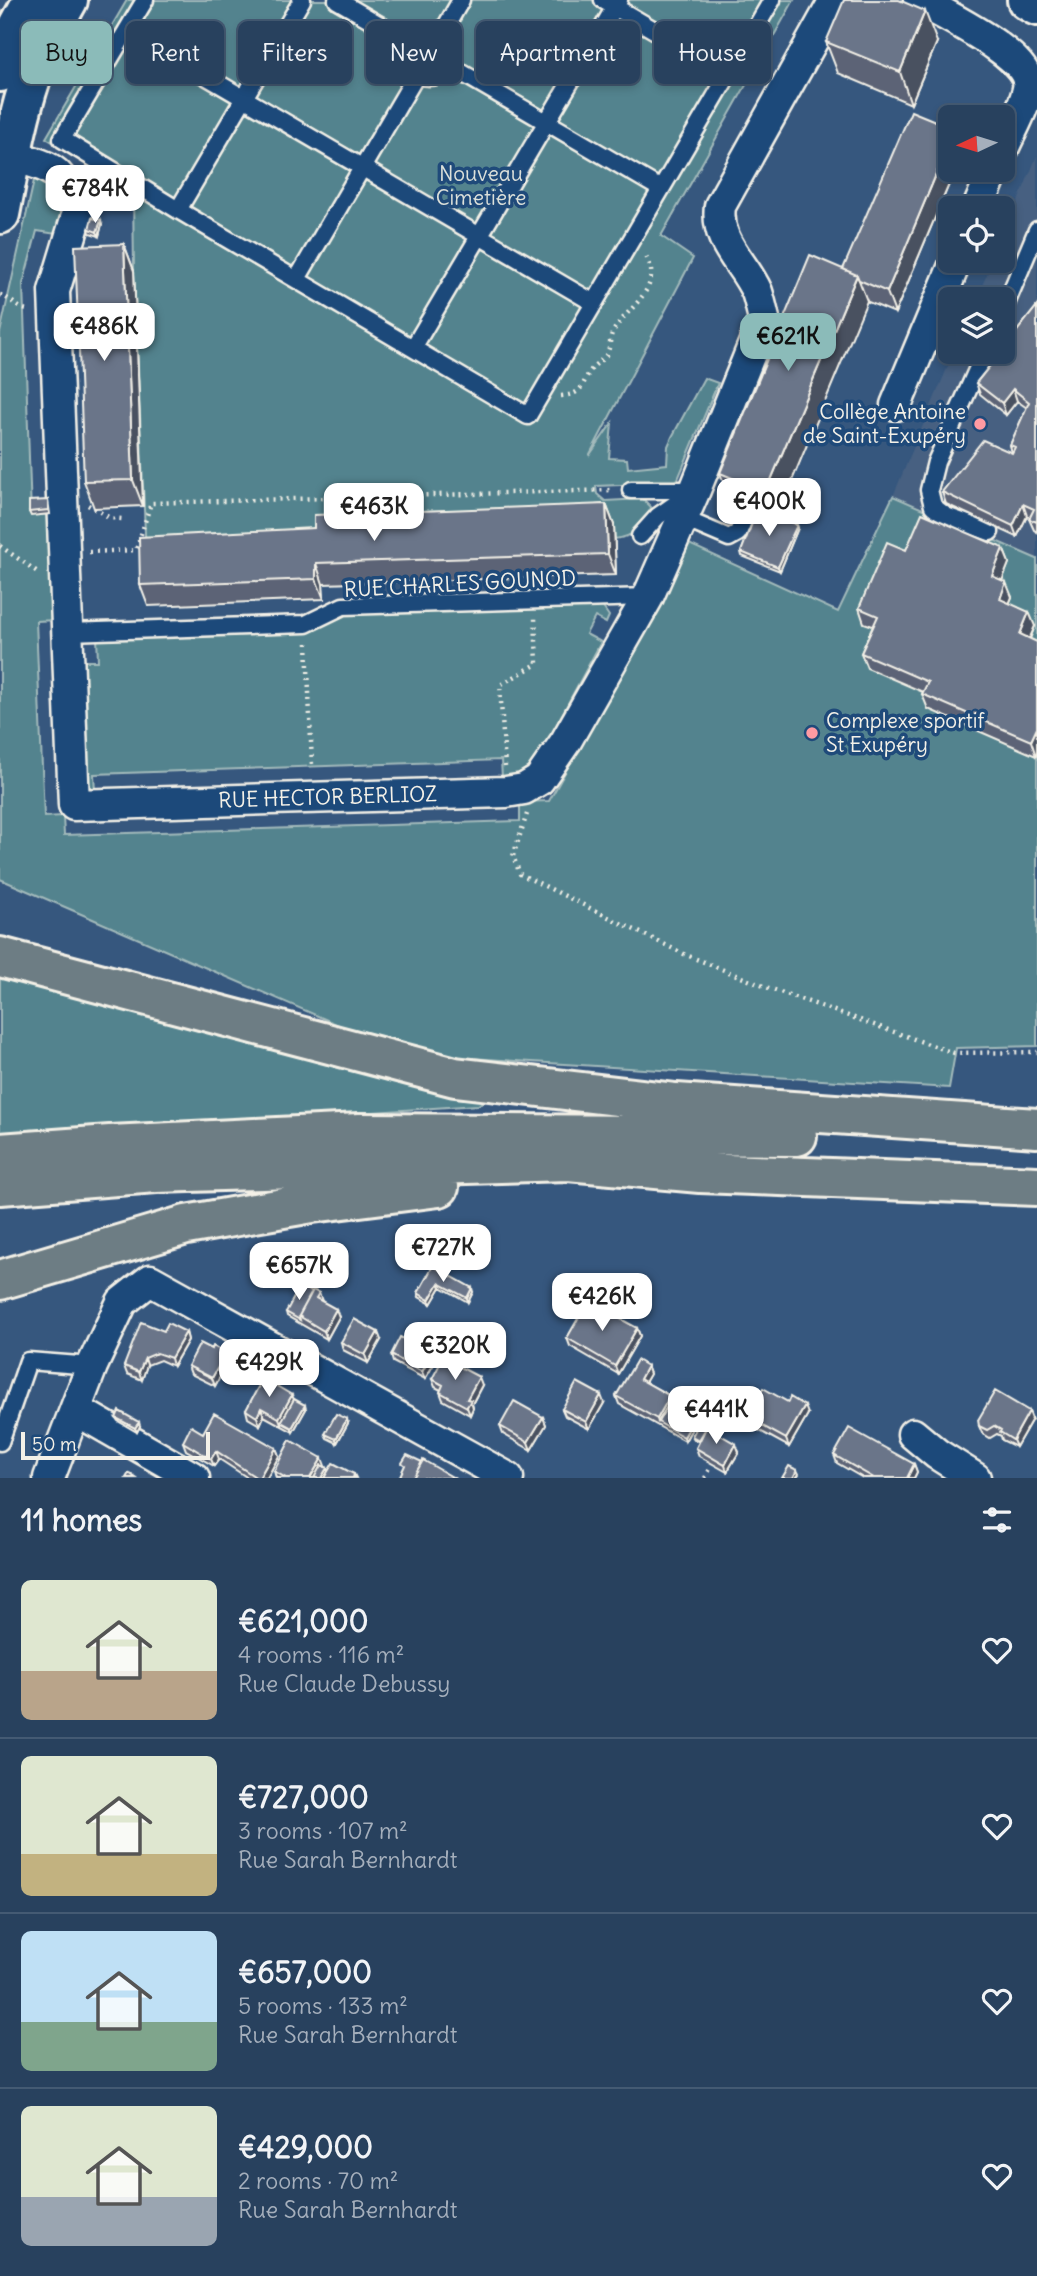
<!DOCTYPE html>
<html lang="en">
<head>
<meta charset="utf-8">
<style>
  body { margin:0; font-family:Delius,sans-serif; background:#304864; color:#f1f3f6; height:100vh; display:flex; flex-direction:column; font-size:26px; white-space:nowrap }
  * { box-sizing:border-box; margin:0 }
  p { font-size:23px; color:#a5afbc }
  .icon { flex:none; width:38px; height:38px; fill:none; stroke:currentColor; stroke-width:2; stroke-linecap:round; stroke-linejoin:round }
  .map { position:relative; height:1478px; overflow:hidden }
  .panel { display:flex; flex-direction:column; background:#28415e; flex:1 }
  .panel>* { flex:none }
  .hud { position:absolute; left:21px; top:21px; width:996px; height:63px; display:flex; gap:14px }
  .needle { width:46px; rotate:266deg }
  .buttons { position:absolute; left:938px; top:105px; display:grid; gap:14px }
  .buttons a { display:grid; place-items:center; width:77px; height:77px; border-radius:10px; background:#28415e; box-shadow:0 4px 10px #0003,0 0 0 2px #445a73; font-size:35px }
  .scale { position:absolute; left:21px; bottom:18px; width:189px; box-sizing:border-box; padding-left:7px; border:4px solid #f4f1e8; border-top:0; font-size:19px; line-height:24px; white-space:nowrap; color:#f4f1e8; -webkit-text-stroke:5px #1f4a7a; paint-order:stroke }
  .price { position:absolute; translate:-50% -60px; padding:0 16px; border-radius:14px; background:#fff; color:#222; font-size:23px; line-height:46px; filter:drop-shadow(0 2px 4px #0008) }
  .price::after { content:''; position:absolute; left:50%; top:42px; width:21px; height:16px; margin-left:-10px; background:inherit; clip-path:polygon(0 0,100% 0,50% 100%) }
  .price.current { background:#8bbbb9; color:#111 }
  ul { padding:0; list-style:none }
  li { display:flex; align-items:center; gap:21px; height:175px; padding:0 21px }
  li+li { border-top:2px solid #445a73 }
  li span { display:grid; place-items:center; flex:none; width:196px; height:140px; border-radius:10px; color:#555 }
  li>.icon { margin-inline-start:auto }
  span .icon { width:84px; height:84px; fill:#fffc; stroke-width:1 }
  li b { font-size:30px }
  h2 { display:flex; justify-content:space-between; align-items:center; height:84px; padding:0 21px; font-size:30px }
  .chip { padding:0 24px; border-radius:10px; background:#28415e; box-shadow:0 4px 10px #0003,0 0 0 2px #445a73; font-size:24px; line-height:63px }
  .chip.current { background:#8bbbb9; color:#111 }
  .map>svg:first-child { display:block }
</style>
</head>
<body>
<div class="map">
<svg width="1037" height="1478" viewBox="0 0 1037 1478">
  <rect width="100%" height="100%" fill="#36577e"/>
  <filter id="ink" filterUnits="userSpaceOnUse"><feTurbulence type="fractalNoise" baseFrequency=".0143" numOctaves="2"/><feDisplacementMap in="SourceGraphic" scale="14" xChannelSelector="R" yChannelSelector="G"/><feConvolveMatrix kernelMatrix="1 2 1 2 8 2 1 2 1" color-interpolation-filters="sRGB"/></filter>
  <g filter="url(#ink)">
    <path fill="#466081" d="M1037,156V559L893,496L954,352H1003V299H976L993,261H1003V237Z"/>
    <path fill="#52838e" stroke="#a3babb" stroke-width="2" d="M127,0H794L661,236L693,258L589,456L612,423L609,458L627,459L628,468L667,464L668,446L672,437L704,378L718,383L678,479L671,483L596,486L597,494L605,501L643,499L651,507C646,526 635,537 614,539L146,557L134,271L133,192L46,138Z
      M35,176L51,183L65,211L56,234L37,231L23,284L31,515L51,514L55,620L36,621L44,817L63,816L64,835L520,821V802L549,801L668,588L687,543L838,612L893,496L1037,559V1046L956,1048L949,1088L406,1054L0,879V333Z
      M602,606L609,616L606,623L595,617L586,634L601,642L538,759C528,769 517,777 502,778L501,760L94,774L95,792L88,787L86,774L81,661H98L97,637L346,613Z
      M0,971L487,1099L478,1105L0,1137Z"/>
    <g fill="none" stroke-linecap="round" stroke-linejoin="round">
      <g stroke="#f4f1e8" stroke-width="21">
        <path id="lane" d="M145,0L62,139L178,210L528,416L772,0
          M337,0L661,189
          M603,0L729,74
          M127,30L594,303
          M406 54a23 23 0 1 1 46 0a23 23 0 1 1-46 0Z
          M441,35L461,0
          M178,210L302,0
          M297,279L417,74
          M1003,311L1037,230
          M413,348L619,0
          M985,352L936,462L929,490L933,506L946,516L990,532
          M631,490H695
          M682,518L729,538L738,533L743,521
          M640,536L658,516L688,495
          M68,632L306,624L343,606L648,597
          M0,1442L28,1361L92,1366"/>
      </g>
      <g stroke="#f4f1e8" stroke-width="35">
        <g id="street">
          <path d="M919,0C944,15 1035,57 1028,89C1024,109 1011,130 1003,149"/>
          <path id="s1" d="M12,156C58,169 58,168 78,212L54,291L74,805L506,792L524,789L539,780L566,741L648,597L695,490L764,319C762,311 760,301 757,292C744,262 715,243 720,206L835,0"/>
          <path d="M978,208L994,170"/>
          <path d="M896,405L956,261"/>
          <path d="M76,1410L194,1478"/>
          <path d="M913,1434L937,1454L975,1478"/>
          <path d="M49,1478L92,1366L122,1302L150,1280L508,1478"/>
        </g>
      </g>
      <g stroke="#f4f1e8" stroke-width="44">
        <path id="secondary" d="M1027,0L1037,6
          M0,72L12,39L33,0
          M0,214C9,169 16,122 31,78C40,50 54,25 68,0"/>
      </g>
      <g stroke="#f4f1e8" stroke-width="44">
        <path id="highway" d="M0,957L455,1077L676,1103L1037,1128
          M0,1153L110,1145L360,1133L797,1136
          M0,1185L156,1173L568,1161L700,1173L1037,1186
          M0,1280L186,1225L312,1203L439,1187"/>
      </g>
      <path stroke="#f4f1e8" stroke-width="4.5" stroke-dasharray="2 5" stroke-linecap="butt" d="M0,295C11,298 18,310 29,310
        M561,396C587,394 580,382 594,366C599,361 606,358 608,351C611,344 609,337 614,330C629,306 667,286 644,253
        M88,505L110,518L122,519
        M0,546L39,573
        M89,552L136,550L151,503L613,490
        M307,643L312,766
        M505,767L500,685L537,664L535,618
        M527,814L513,856L520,874L684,954L766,987L954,1053L1037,1052
        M705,1478L710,1469"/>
      <use href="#lane" stroke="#1f4a7a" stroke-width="16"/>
      <use href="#street" stroke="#1f4a7a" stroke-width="30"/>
      <use href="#secondary" stroke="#1f4a7a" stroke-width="38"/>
      <use href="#highway" stroke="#6d7d84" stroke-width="38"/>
    </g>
    <path fill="#5b6476" stroke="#f4f1e8" stroke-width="2" d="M826,42H937L911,104L838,73Z
      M950,170H955L895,313L866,301L777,516L797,525L798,528L780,571L742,556L741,552L757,511L730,499L720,473L843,269Z
      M102,224L99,236L90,233L89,229Z
      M124,244L134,271L143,506L94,508L84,481Z
      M1037,306V532L1034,530L1029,519L1030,517L1027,516L1017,537L946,504L942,492L1012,453L1010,445L1027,408L1017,401L1006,415L980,394L976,383Z
      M48,500L50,514L31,516L29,512Z
      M606,504L614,525L616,575L323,584L324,599L148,606L140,585L314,528Z
      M1003,548L1009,563L1002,580L1012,597L1009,603L1035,626L1030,639L1036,756L928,709L922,694L923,692L867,668L861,653L873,626L864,623L859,608L906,550Z
      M433,1266L473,1292L468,1302L441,1287L431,1304L419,1297L418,1293Z
      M312,1292L319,1293L322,1301L339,1317L327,1339L287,1316L286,1312Z
      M637,1328L640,1336L618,1374L570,1346L567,1338Z
      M164,1331L186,1332L188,1340L173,1366L160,1360L147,1365L142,1380L127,1374L124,1366Z
      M404,1339L442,1351L425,1379L393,1362L391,1355Z
      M381,1340L368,1363L343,1350L341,1342Z
      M212,1349L226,1353L229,1360L215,1386L191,1374L188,1366Z
      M647,1366L650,1374L645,1382L670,1396L671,1400L681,1408L680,1411L695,1423L685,1441L619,1404L616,1396Z
      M432,1379L482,1385L472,1404L473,1408L470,1415L443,1400L440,1392L441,1390L435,1387Z
      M294,1399L306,1409L293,1432L264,1416L260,1425L248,1418L246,1410Z
      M604,1403L589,1429L565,1416L562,1409Z
      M808,1414L789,1447L749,1425L746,1417Z
      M543,1417L546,1425L531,1450L503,1434L500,1426Z
      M116,1418L140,1426L137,1432L118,1421Z
      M698,1419L710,1421L714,1432L739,1452L727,1472L699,1456L696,1448L699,1442L694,1439L692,1436L699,1423Z
      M1032,1419L1016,1447L1002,1440L1001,1436L997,1434L990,1438L982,1433L979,1426Z
      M348,1423L337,1443L327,1438L325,1434Z
      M203,1433L276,1448L279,1456L267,1478H248L219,1459L214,1466L186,1450L183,1442Z
      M834,1455L914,1464L917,1472L914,1478H863L837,1463Z
      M324,1466L327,1468L328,1471L354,1474L356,1478H276L274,1471L325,1466Z"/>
    <path fill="#4a5160" stroke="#f4f1e8" stroke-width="2" d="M925,11L937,42L911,104L900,72Z
      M950,141V170H955L895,313L887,292Z
      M101,220L102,224L99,236L97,232Z
      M124,244L134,271L143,506L133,480Z
      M857,275L867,301L776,519L766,492Z
      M1013,389L1017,401L1006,415L1002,403Z
      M606,504L614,525L616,575L608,554Z
      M1023,504L1027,516L1017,537L1013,526Z
      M797,525L798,528L780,571L778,567Z
      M1003,548L1009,563L998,591L992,576Z
      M316,563L323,584L324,599L316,579Z
      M1006,582L1012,597L1005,614L1000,599Z
      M1029,612L1035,626L1025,649L1020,634Z
      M1037,728V755L1036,756L1031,741Z
      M439,1283L441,1287L431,1304L429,1300Z
      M472,1288L473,1292L468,1302L467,1298Z
      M336,1309L339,1317L327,1339L324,1331Z
      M637,1328L640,1336L618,1374L615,1366Z
      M186,1332L188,1340L173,1366L171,1358Z
      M378,1332L381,1340L368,1363L365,1355Z
      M441,1347L442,1351L436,1362L434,1358Z
      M226,1353L229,1360L215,1386L212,1378Z
      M432,1354L435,1362L425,1379L422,1372Z
      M145,1358L147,1365L142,1380L139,1372Z
      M647,1366L650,1374L643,1386L640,1379Z
      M479,1377L482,1385L472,1404L473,1408L470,1415L467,1407V1399Z
      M292,1395L295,1402L281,1422L282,1426L279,1418Z
      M601,1395L604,1403L589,1429L586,1422Z
      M670,1396L673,1404L658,1422L657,1419Z
      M305,1405L306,1409L293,1432L292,1428Z
      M805,1406L808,1414L789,1447L786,1439Z
      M261,1408L264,1416L260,1425L257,1417Z
      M1029,1411L1032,1419L1016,1447L1013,1440Z
      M543,1417L546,1425L531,1450L528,1442Z
      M347,1419L348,1423L337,1443L336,1439Z
      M694,1419L695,1423L685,1441L684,1437Z
      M139,1422L140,1426L137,1432L135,1428Z
      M736,1444L739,1452L727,1472L725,1465Z
      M276,1448L279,1456L267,1478H259Z
      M216,1451L219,1459L214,1466L211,1459Z
      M322,1458L325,1466L318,1478H310Z
      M914,1464L917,1472L914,1478H907Z
      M327,1468L328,1472L325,1478H321Z
      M797,1470L799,1474L796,1478H793Z"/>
    <path fill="#6a7489" stroke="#f4f1e8" stroke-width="2" d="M844,0H899L925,11L900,72L826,42Z
      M911,111L950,127V141L887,292L859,280L857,275L843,269Z
      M92,218L101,220L97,232L89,229Z
      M124,244L133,480L84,481L75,246Z
      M810,255L857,275L766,492L720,473Z
      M1037,306V522L1029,519L1034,509L1023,504L1013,526L942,492L983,440L1012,453L1015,447L1010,445L1029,402L1013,389L1002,403L976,383L1001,352H1003V349Z
      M48,500V510L29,512V501Z
      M606,504L608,554L316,563V579L140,585L139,537L314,528V515Z
      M758,508L797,525L778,567L741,552Z
      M922,513L1003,548L992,576L1006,582L1000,599L1029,612L1020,634L1037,642V728L1031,741L922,694L928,682L861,653L878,616L859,608L887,542L906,550Z
      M433,1266L472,1288L467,1298L439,1283L429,1300L418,1293Z
      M300,1286L312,1292L299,1316L300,1320L286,1312Z
      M313,1290L319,1293L316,1298L336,1309L324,1331L299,1316Z
      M588,1301L637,1328L615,1366L567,1338Z
      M354,1319L378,1332L365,1355L341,1342Z
      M141,1322L164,1331L168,1323L186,1332L171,1358L157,1353L145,1358L139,1372L124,1366Z
      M408,1330L441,1347L434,1358L432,1354L404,1339Z
      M400,1337L432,1354L422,1372L391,1355Z
      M200,1343L212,1349L213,1346L226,1353L212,1378L188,1366Z
      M443,1358L479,1377L467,1399L471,1400L467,1407L440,1392L443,1385L432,1379Z
      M637,1360L647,1366L640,1379L670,1396L657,1419L616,1396Z
      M263,1378L292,1395L279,1418L261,1408L257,1417L246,1410Z
      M577,1382L601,1395L586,1422L562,1409Z
      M763,1388L788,1402L790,1397L805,1406L786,1439L746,1417Z
      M995,1391L1029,1411L1013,1440L1000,1432L1001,1430L994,1426L987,1430L979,1426L978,1420Z
      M294,1399L305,1405L292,1428L281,1422Z
      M671,1400L680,1404L677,1409L694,1419L684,1437L658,1422Z
      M514,1401L543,1417L528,1442L500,1426Z
      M119,1411L139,1422L135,1428L116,1418Z
      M214,1413L276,1448L259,1478H257L216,1451L211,1459L183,1442L191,1426L203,1433Z
      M336,1414L347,1419L336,1439L325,1434Z
      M700,1416L710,1421L699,1440L692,1436L701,1420L698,1419Z
      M708,1424L712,1426L710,1429L736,1444L725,1465L696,1448Z
      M849,1428L914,1464L907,1478H874L834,1455Z
      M290,1440L322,1458L310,1478H286L274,1471Z
      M407,1455L422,1462L413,1478H399L405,1465L402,1463Z
      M423,1460L454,1478H413Z
      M333,1463L354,1474L353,1478H324Z
      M321,1465L327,1468L321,1478H314Z
      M789,1466L797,1470L793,1478H782Z
      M129,1473L136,1478H126Z"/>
  </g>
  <g fill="#ff9aa2" stroke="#1f4a7a" stroke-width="2.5">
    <circle cx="980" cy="424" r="7"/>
    <circle cx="812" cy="733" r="7"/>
  </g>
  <g text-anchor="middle" stroke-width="7" stroke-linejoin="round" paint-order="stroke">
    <g font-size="21" fill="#dce0da" stroke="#1f4a7a">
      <text x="481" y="181">Nouveau<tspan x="481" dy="24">Cimetière</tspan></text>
    </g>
    <g font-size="21" fill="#f4f1e8" stroke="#1f4a7a" text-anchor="end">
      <text x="966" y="419">Collège Antoine<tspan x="966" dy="24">de Saint-Exupéry</tspan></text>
      <text x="826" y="728" text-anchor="start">Complexe sportif<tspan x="826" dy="24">St Exupéry</tspan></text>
    </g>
    <g font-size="21" fill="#f4f1e8" stroke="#1f4a7a">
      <text transform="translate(460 584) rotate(-3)" y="7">RUE CHARLES GOUNOD</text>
      <text dy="7" stroke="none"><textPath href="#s1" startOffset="943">RUE HECTOR BERLIOZ</textPath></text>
    </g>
  </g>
</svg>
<div class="buttons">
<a><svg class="needle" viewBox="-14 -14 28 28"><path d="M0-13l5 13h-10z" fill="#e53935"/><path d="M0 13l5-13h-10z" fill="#a5afbc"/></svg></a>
<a><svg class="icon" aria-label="locate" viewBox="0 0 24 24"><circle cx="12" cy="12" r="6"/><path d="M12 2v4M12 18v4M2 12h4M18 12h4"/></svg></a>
<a><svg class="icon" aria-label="layers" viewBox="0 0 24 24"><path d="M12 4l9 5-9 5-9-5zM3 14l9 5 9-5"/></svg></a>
</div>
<div class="scale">50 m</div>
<b class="price" style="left:95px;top:225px">€784K</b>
<b class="price" style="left:104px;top:363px">€486K</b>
<b class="price current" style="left:788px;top:373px">€621K</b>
<b class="price" style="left:769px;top:538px">€400K</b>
<b class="price" style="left:374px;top:543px">€463K</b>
<b class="price" style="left:443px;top:1284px">€727K</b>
<b class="price" style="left:299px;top:1302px">€657K</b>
<b class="price" style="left:602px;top:1333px">€426K</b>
<b class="price" style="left:455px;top:1382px">€320K</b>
<b class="price" style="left:269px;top:1399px">€429K</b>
<b class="price" style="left:716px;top:1446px">€441K</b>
<div class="hud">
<a class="chip current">Buy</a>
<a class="chip">Rent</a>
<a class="chip">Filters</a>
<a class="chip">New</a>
<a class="chip">Apartment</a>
<a class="chip">House</a>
</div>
</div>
<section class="panel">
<h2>11 homes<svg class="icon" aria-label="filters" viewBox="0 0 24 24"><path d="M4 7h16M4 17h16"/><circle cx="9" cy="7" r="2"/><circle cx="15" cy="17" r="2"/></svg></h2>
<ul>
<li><span style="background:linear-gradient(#dfe7d0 65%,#b9a48a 0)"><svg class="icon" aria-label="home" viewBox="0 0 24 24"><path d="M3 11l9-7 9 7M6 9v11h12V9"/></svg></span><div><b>€621,000</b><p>4 rooms · 116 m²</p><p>Rue Claude Debussy</p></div><svg class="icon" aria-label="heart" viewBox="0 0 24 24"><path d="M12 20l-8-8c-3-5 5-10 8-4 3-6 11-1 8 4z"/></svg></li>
<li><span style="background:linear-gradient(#dfe7d0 70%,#c2b280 0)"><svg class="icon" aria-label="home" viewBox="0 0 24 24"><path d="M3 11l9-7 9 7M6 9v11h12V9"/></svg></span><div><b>€727,000</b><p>3 rooms · 107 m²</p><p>Rue Sarah Bernhardt</p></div><svg class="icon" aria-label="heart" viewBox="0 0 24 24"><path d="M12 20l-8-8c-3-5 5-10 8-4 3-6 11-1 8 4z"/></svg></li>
<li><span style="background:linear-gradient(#bfe0f5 65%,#7fa58c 0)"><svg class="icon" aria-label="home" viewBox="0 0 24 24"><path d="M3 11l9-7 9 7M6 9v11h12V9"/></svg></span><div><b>€657,000</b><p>5 rooms · 133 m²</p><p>Rue Sarah Bernhardt</p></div><svg class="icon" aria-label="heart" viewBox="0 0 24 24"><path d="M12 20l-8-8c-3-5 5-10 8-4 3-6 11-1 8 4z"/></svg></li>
<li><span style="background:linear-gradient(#dfe7d0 65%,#9aa5b1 0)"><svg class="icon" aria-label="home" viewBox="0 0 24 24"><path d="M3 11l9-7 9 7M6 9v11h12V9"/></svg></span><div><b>€429,000</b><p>2 rooms · 70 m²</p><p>Rue Sarah Bernhardt</p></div><svg class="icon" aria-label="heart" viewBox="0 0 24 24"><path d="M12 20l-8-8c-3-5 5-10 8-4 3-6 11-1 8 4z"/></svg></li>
</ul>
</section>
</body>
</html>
